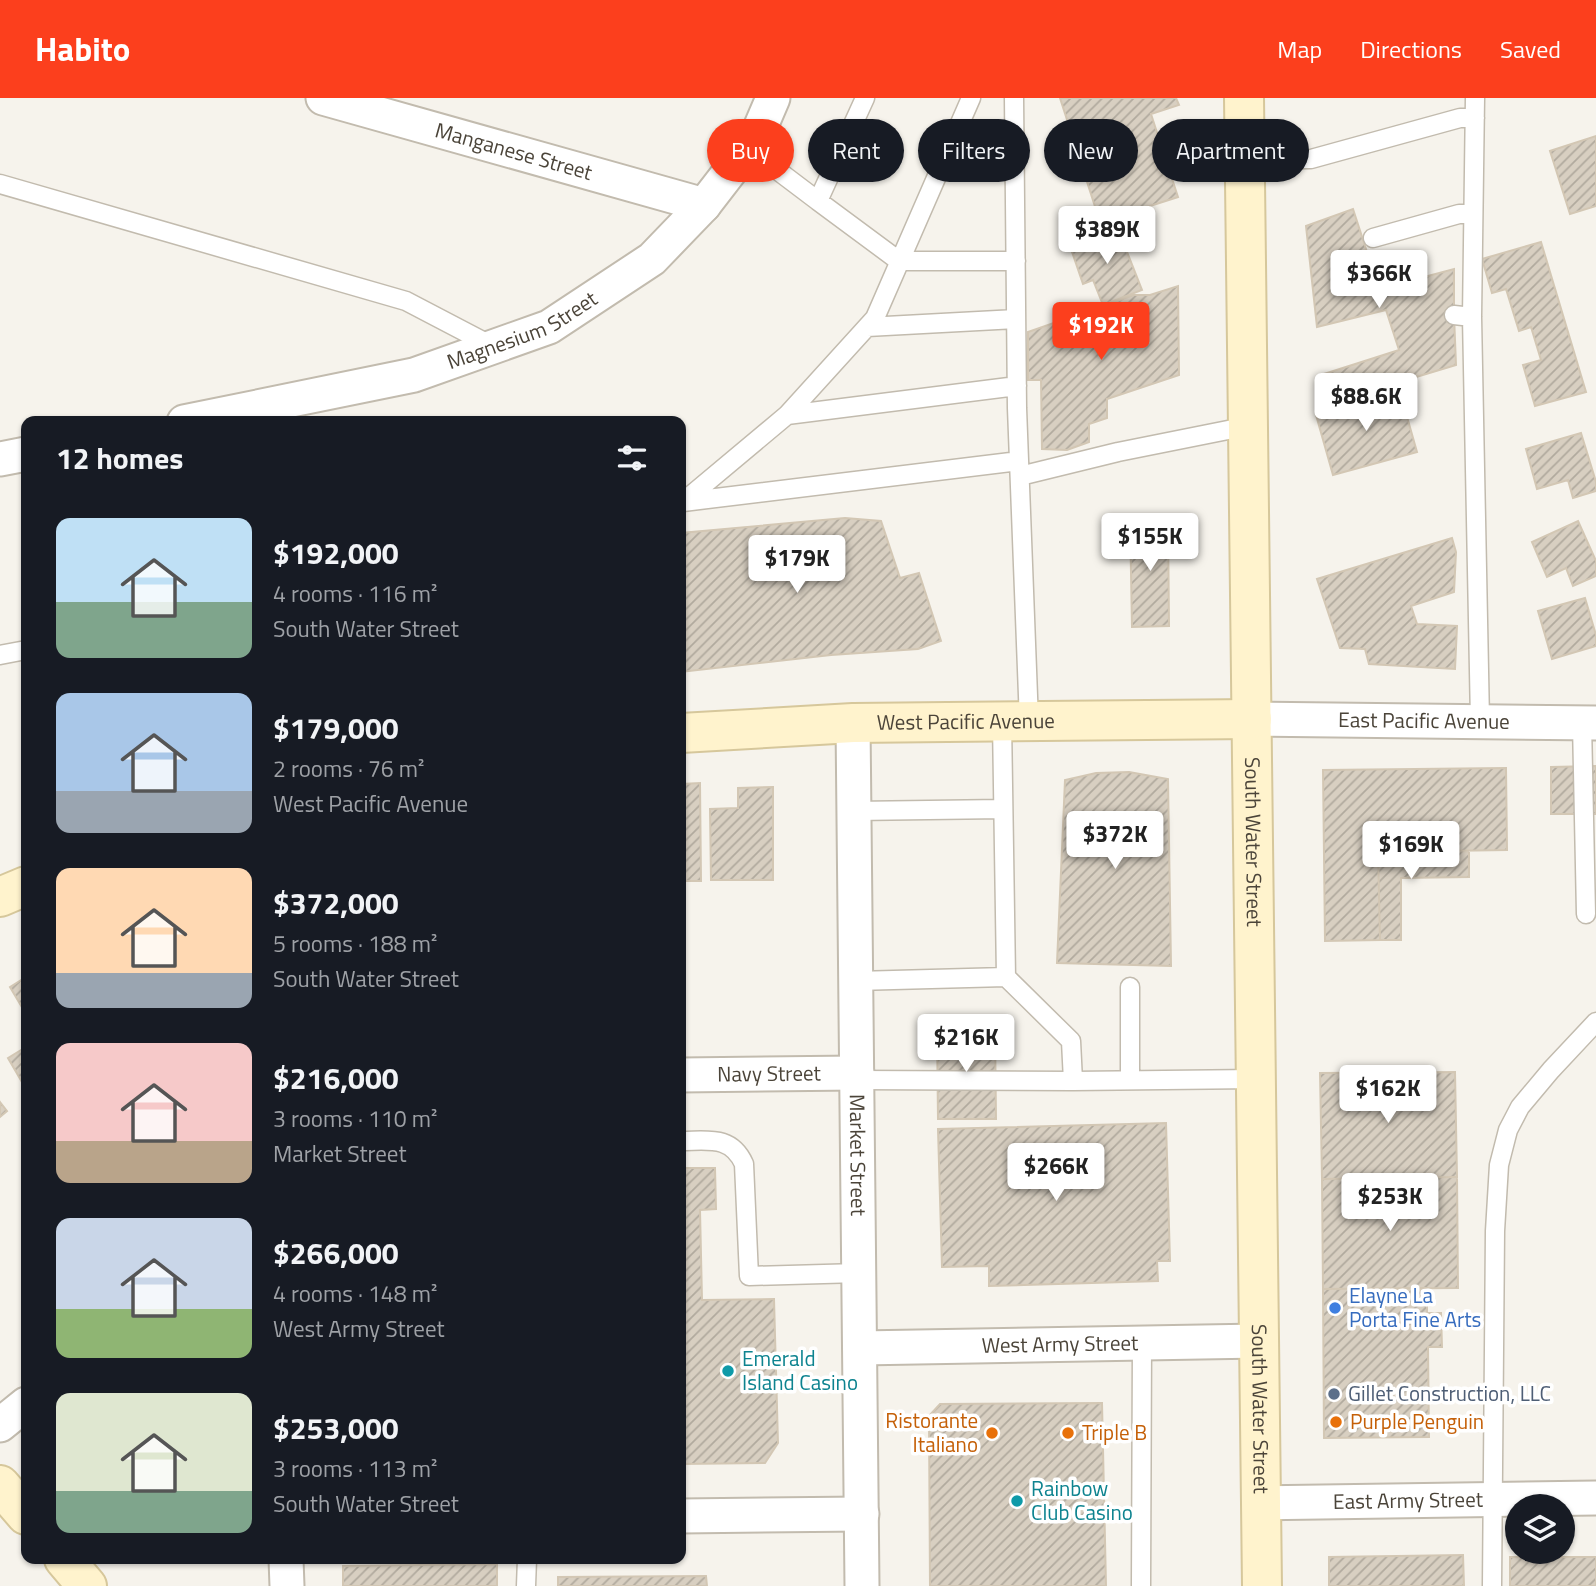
<!DOCTYPE html>
<html lang="en">
<head>
<meta charset="utf-8">
<style>
  body { margin:0; font-family:"Titillium Web",sans-serif; background:#242831; color:#f1f3f6; height:100vh; display:flex; flex-direction:column; font-size:26px; white-space:nowrap }
  * { box-sizing:border-box; margin:0 }
  p { font-size:23px; color:#9ea1a6 }
  .icon { flex:none; width:38px; height:38px; fill:none; stroke:currentColor; stroke-width:2; stroke-linecap:round; stroke-linejoin:round }
  .map { position:relative; flex:1; overflow:hidden }
  .side { position:absolute; left:21px; top:318px; width:665px; height:1148px; display:flex; flex-direction:column; background:#171b24; border-radius:14px; box-shadow:0 2px 5px #0004 }
  .side>* { flex:none }
  .hud { position:absolute; left:707px; top:21px; width:665px; height:63px; display:flex; gap:14px }
  .controls { position:absolute; left:1505px; top:1396px; display:grid; gap:14px }
  .controls a { display:grid; place-items:center; width:70px; height:70px; border-radius:50%; background:#171b24; box-shadow:0 2px 5px #0004; font-size:35px }
  .price { position:absolute; translate:-50% -60px; padding:0 16px; border-radius:7px; background:#fff; color:#222; font-size:23px; line-height:46px; filter:drop-shadow(0 2px 4px #0008) }
  .price::after { content:''; position:absolute; left:50%; top:42px; width:21px; height:16px; margin-left:-10px; background:inherit; clip-path:polygon(0 0,100% 0,50% 100%) }
  .price.on { background:#fc3f1d; color:#fff }
  ul { padding:0; list-style:none }
  li { display:flex; align-items:center; gap:21px; height:175px; padding:0 35px }
  li span { display:grid; place-items:center; flex:none; width:196px; height:140px; border-radius:14px; color:#555 }
  li>.icon { margin-inline-start:auto }
  span .icon { width:84px; height:84px; fill:#fffc; stroke-width:1 }
  li b { font-size:30px }
  h2 { display:flex; justify-content:space-between; align-items:center; height:84px; padding:0 35px; font-size:30px }
  .chip { padding:0 24px; border-radius:32px; background:#171b24; box-shadow:0 2px 5px #0004; font-size:24px; line-height:63px }
  .chip.on { background:#fc3f1d; color:#fff }
  header { display:flex; align-items:center; gap:42px; box-sizing:border-box; height:98px; padding:0 35px; background:#fc3f1d; color:#fff }
  header strong { font-size:33px }
  nav { display:flex; gap:38px; margin-inline-start:auto; font-size:24px }
  .map>svg:first-child { display:block }
</style>
</head>
<body>
<header>
<strong>Habito</strong>
<nav><a>Map</a><a>Directions</a><a>Saved</a></nav>
</header>
<div class="map">
<svg width="1596" height="1488" viewBox="0 0 1596 1488">
  <defs>
    <pattern id="building-hatch" width="6" height="6" patternUnits="userSpaceOnUse" patternTransform="scale(1.75)"><rect width="6" height="6" fill="#d8cfc1"/><path d="M-1 1l2-2M0 6l6-6M5 7l2-2" fill="none" stroke="#b1aa9e"/></pattern>
  </defs>
  <rect width="100%" height="100%" fill="#f6f3ec"/>
  <path fill="url(#building-hatch)" stroke="#d3c7b4" stroke-width="2" d="M1060,0H1176L1179,7L1151,16L1178,99L1100,124Z
    M1596,38V108L1570,116L1550,53Z
    M1353,111L1379,191L1454,171V217L1456,267L1330,305L1321,277L1399,252L1386,212L1317,229L1306,128Z
    M1118,131L1142,192L1103,207L1093,182L1083,186L1070,148Z
    M1541,144L1586,294L1535,308L1523,267L1541,262L1531,229L1519,233L1506,191L1492,195L1482,161Z
    M1178,188L1179,277L1107,301V320L1089,326V344L1067,352L1042,351L1041,282H1028V234L1134,197H1150Z
    M1400,294L1417,354L1333,377L1316,317Z
    M1581,335L1596,384V393L1573,400L1568,382L1537,391L1526,351Z
    M845,420L881,423L900,480L919,475L941,543L918,551L831,557L681,574V435Z
    M1130,421H1168L1169,528L1132,529Z
    M1578,423L1596,463V478L1573,488L1566,470L1547,479L1532,444Z
    M1452,440L1456,454L1454,494L1411,508L1417,526L1457,528L1455,571L1369,566L1365,551L1340,550L1317,481Z
    M1585,500L1596,537V548L1552,561L1538,513Z
    M1596,668V716H1551V669Z
    M1506,670L1507,752L1378,754L1380,842L1325,843L1323,672Z
    M1129,674L1168,681L1171,868L1057,865L1065,682L1096,675Z
    M700,685L701,783H681V686Z
    M773,689V782H711L710,711L738,710V690Z
    M1469,753V779L1401,780V842H1380L1378,754Z
    M26,879V916L10,889Z
    M937,931H995L996,1021H938Z
    M26,949V991L8,960Z
    M1455,974L1457,1079L1322,1081L1320,975Z
    M0,1004L7,1013L0,1019Z
    M1166,1025L1170,1163H1157L1158,1183L989,1188V1168L942,1169L938,1031Z
    M681,1070H715L716,1111L700,1112L702,1202L774,1201L778,1345L765,1365L681,1366Z
    M1457,1079L1458,1190L1323,1191L1322,1081Z
    M1427,1190V1215H1441L1442,1249H1428L1429,1339L1324,1340L1323,1191Z
    M1102,1305L1106,1488H930L929,1318L940,1306Z
    M1463,1457L1464,1488H1329V1459Z
    M1510,1459H1596V1488H1510Z
    M497,1466V1488H343V1468Z
    M706,1478L707,1488H558V1479Z"/>
  <g fill="none" stroke-linecap="round" stroke-linejoin="round">
    <g stroke="#c2bbae" stroke-width="21">
      <path id="lane" d="M971,0L875,220L787,317L683,404L1019,363
        M1014,0L1017,310L1029,624
        M1475,0L1472,219L1480,623
        M748,50L818,103L865,0
        M1245,62L1311,61L1460,20H1475
        M0,86L406,203L494,249
        M818,103L899,163H1016
        M1373,140L1459,116H1473
        M1454,217L1472,219
        M867,229L1016,221
        M787,317L1017,288
        M1020,378L1118,354L1248,328
        M0,557L26,552
        M1002,624L1006,879
        M1582,625L1586,816
        M854,713L1003,711
        M856,883L1006,879L1071,943L1073,983L1256,981
        M1130,889V982
        M857,982L1073,983
        M681,1043C708,1043 731,1037 744,1066L749,1178L859,1175
        M526,1488L527,1461
        M1141,1488L1142,1244
        M1492,1488L1495,1133L1499,1067L1508,1032L1520,1009L1551,972L1596,924"/>
    </g>
    <g stroke="#c2bbae" stroke-width="37">
      <g id="street">
        <path id="s1" d="M323,0L704,107"/>
        <path id="s2" d="M184,324L414,277L549,229L652,161L704,107L748,50L755,42L773,0"/>
        <path d="M0,361L26,356"/>
        <path id="s3" d="M1252,621L1596,625"/>
        <path id="s4" d="M853,625L862,1488"/>
        <path id="s5" d="M681,977L857,975"/>
        <path id="s6" d="M860,1250L1259,1243"/>
        <path d="M0,1327L26,1306"/>
        <path id="s7" d="M1261,1405L1596,1400"/>
        <path d="M681,1418L862,1416"/>
        <path d="M286,1461L287,1488"/>
      </g>
    </g>
    <g stroke="#d6c79b" stroke-width="42">
      <g id="secondary">
        <path id="s8" d="M1244,0L1262,1488"/>
        <path id="s9" d="M681,635L853,625L1252,621"/>
        <path d="M0,799L26,788"/>
        <path d="M0,1387L26,1417"/>
        <path d="M64,1461L87,1488"/>
      </g>
    </g>
    <use href="#lane" stroke="#fff" stroke-width="18"/>
    <use href="#street" stroke="#fff" stroke-width="33"/>
    <use href="#secondary" stroke="#fff3cd" stroke-width="38"/>
  </g>
  <circle fill="#3f7fe0" stroke="#fff" stroke-width="2.5" cx="1335" cy="1210" r="7"/>
  <g fill="#0f9aa8" stroke="#fff" stroke-width="2.5">
    <circle cx="728" cy="1273" r="7"/>
    <circle cx="1017" cy="1403" r="7"/>
  </g>
  <circle fill="#5c6f8a" stroke="#fff" stroke-width="2.5" cx="1334" cy="1296" r="7"/>
  <g fill="#e8710a" stroke="#fff" stroke-width="2.5">
    <circle cx="1336" cy="1324" r="7"/>
    <circle cx="992" cy="1335" r="7"/>
    <circle cx="1068" cy="1335" r="7"/>
  </g>
  <g text-anchor="middle" stroke-width="7" stroke-linejoin="round" paint-order="stroke">
    <g font-size="21" fill="#4b4439" stroke="#fff">
      <text dy="7" stroke="none"><textPath href="#s1" startOffset="198">Manganese Street</textPath></text>
      <text dy="7" stroke="none"><textPath href="#s2" startOffset="352">Magnesium Street</textPath></text>
      <text dy="7" stroke="none"><textPath href="#s3" startOffset="172">East Pacific Avenue</textPath></text>
      <text dy="7" stroke="none"><textPath href="#s9" startOffset="285">West Pacific Avenue</textPath></text>
      <text dy="7" stroke="none"><textPath href="#s8" startOffset="744">South Water Street</textPath></text>
      <text dy="7" stroke="none"><textPath href="#s5" startOffset="88">Navy Street</textPath></text>
      <text dy="7" stroke="none"><textPath href="#s4" startOffset="432">Market Street</textPath></text>
      <text dy="7" stroke="none"><textPath href="#s6" startOffset="200">West Army Street</textPath></text>
      <text dy="7" stroke="none"><textPath href="#s8" startOffset="1311">South Water Street</textPath></text>
      <text dy="7" stroke="none"><textPath href="#s7" startOffset="147">East Army Street</textPath></text>
    </g>
    <g font-size="21" fill="#366cbe" stroke="#fff" text-anchor="start">
      <text x="1349" y="1205">Elayne La<tspan x="1349" dy="24">Porta Fine Arts</tspan></text>
    </g>
    <g font-size="21" fill="#0d838f" stroke="#fff" text-anchor="start">
      <text x="742" y="1268">Emerald<tspan x="742" dy="24">Island Casino</tspan></text>
      <text x="1031" y="1398">Rainbow<tspan x="1031" dy="24">Club Casino</tspan></text>
    </g>
    <g font-size="21" fill="#4e5e75" stroke="#fff" text-anchor="start">
      <text x="1348" y="1303">Gillet Construction, LLC</text>
    </g>
    <g font-size="21" fill="#c56008" stroke="#fff" text-anchor="start">
      <text x="978" y="1330" text-anchor="end">Ristorante<tspan x="978" dy="24">Italiano</tspan></text>
      <text x="1350" y="1331">Purple Penguin</text>
      <text x="1082" y="1342">Triple B</text>
    </g>
  </g>
</svg>
<div class="controls">
<a><svg class="icon" aria-label="layers" viewBox="0 0 24 24"><path d="M12 4l9 5-9 5-9-5zM3 14l9 5 9-5"/></svg></a>
</div>
<b class="price" style="left:1107px;top:168px">$389K</b>
<b class="price" style="left:1379px;top:212px">$366K</b>
<b class="price on" style="left:1101px;top:264px">$192K</b>
<b class="price" style="left:1366px;top:335px">$88.6K</b>
<b class="price" style="left:1150px;top:475px">$155K</b>
<b class="price" style="left:797px;top:497px">$179K</b>
<b class="price" style="left:1115px;top:773px">$372K</b>
<b class="price" style="left:1411px;top:783px">$169K</b>
<b class="price" style="left:966px;top:976px">$216K</b>
<b class="price" style="left:1388px;top:1027px">$162K</b>
<b class="price" style="left:1056px;top:1105px">$266K</b>
<b class="price" style="left:1390px;top:1135px">$253K</b>
<div class="hud">
<a class="chip on">Buy</a>
<a class="chip">Rent</a>
<a class="chip">Filters</a>
<a class="chip">New</a>
<a class="chip">Apartment</a>
</div>
<section class="side">
<h2>12 homes<svg class="icon" aria-label="filters" viewBox="0 0 24 24"><path d="M4 7h16M4 17h16"/><circle cx="9" cy="7" r="2"/><circle cx="15" cy="17" r="2"/></svg></h2>
<ul>
<li><span style="background:linear-gradient(#bfe0f5 60%,#7fa58c 0)"><svg class="icon" aria-label="home" viewBox="0 0 24 24"><path d="M3 11l9-7 9 7M6 9v11h12V9"/></svg></span><div><b>$192,000</b><p>4 rooms · 116 m²</p><p>South Water Street</p></div></li>
<li><span style="background:linear-gradient(#a9c7e8 70%,#9aa5b1 0)"><svg class="icon" aria-label="home" viewBox="0 0 24 24"><path d="M3 11l9-7 9 7M6 9v11h12V9"/></svg></span><div><b>$179,000</b><p>2 rooms · 76 m²</p><p>West Pacific Avenue</p></div></li>
<li><span style="background:linear-gradient(#ffd9b3 75%,#9aa5b1 0)"><svg class="icon" aria-label="home" viewBox="0 0 24 24"><path d="M3 11l9-7 9 7M6 9v11h12V9"/></svg></span><div><b>$372,000</b><p>5 rooms · 188 m²</p><p>South Water Street</p></div></li>
<li><span style="background:linear-gradient(#f6c9c9 70%,#b9a48a 0)"><svg class="icon" aria-label="home" viewBox="0 0 24 24"><path d="M3 11l9-7 9 7M6 9v11h12V9"/></svg></span><div><b>$216,000</b><p>3 rooms · 110 m²</p><p>Market Street</p></div></li>
<li><span style="background:linear-gradient(#c9d6e8 65%,#8fb573 0)"><svg class="icon" aria-label="home" viewBox="0 0 24 24"><path d="M3 11l9-7 9 7M6 9v11h12V9"/></svg></span><div><b>$266,000</b><p>4 rooms · 148 m²</p><p>West Army Street</p></div></li>
<li><span style="background:linear-gradient(#dfe7d0 70%,#7fa58c 0)"><svg class="icon" aria-label="home" viewBox="0 0 24 24"><path d="M3 11l9-7 9 7M6 9v11h12V9"/></svg></span><div><b>$253,000</b><p>3 rooms · 113 m²</p><p>South Water Street</p></div></li>
</ul>
</section>
</div>
</body>
</html>
